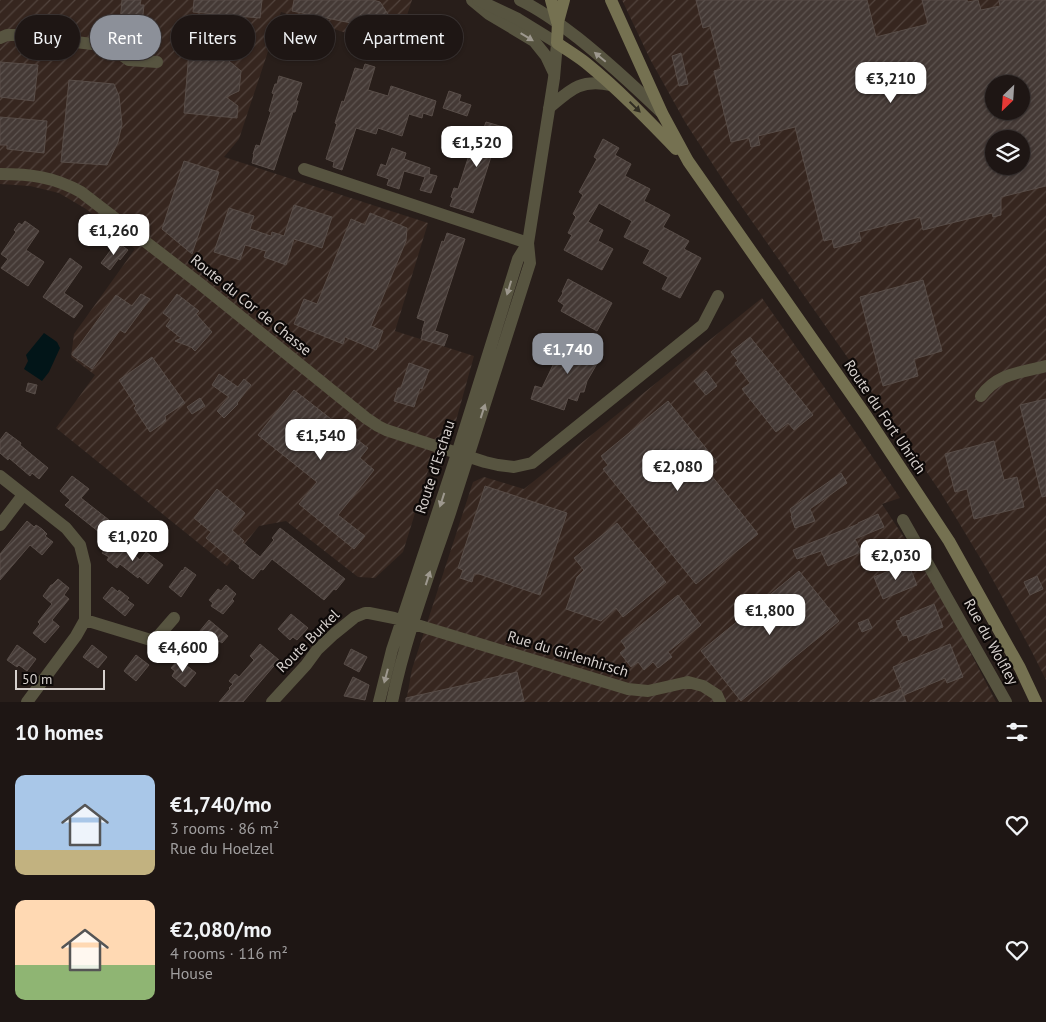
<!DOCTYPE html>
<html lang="en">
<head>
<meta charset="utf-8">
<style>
  body { margin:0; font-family:"PT Sans",sans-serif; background:#2b2322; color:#f1f3f6; height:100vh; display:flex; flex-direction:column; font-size:19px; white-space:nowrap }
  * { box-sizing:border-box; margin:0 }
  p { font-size:16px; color:#a19fa0 }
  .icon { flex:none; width:28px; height:28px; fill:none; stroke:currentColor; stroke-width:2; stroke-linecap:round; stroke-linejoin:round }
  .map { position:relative; height:702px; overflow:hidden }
  .drawer { display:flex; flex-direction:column; background:#1e1614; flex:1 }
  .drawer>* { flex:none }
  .guide { position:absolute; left:15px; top:15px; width:500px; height:45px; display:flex; gap:10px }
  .needle { width:32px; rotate:205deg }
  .controls { position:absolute; left:985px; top:75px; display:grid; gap:10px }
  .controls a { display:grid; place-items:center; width:45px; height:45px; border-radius:50%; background:#1e1614; box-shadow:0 1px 4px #0004,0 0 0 1px #3c3534; font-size:25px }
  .scale { position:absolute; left:15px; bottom:12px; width:90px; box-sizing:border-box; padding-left:5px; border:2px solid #d6d0cd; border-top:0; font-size:14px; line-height:18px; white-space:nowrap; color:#d6d0cd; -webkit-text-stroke:4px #0d0908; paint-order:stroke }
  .price { position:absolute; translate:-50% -42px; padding:0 11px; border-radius:10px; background:#fff; color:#222; font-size:16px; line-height:32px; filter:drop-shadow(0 1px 2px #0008) }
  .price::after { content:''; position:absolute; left:50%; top:30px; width:15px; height:11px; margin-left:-8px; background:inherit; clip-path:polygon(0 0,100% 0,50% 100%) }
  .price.active { background:#8c9099; color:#fff }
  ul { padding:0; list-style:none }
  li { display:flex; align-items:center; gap:15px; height:125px; padding:0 15px }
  li span { display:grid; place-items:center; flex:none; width:140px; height:100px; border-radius:10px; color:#555 }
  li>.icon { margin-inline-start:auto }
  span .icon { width:60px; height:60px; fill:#fffc; stroke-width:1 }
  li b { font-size:21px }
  h2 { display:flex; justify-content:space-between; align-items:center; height:60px; padding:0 15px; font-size:21px }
  .chip { padding:0 18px; border-radius:22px; background:#1e1614; box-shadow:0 1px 4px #0004,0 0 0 1px #3c3534; font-size:18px; line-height:45px }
  .chip.active { background:#8c9099; color:#fff }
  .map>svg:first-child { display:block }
</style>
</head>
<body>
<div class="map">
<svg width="1046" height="702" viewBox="0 0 1046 702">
  <defs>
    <pattern id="industrial-furrows" width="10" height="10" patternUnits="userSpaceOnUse" patternTransform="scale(1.25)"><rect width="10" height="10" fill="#36261f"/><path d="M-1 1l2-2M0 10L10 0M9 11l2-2" fill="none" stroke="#52443e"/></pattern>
    <pattern id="building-hatch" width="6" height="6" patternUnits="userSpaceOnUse" patternTransform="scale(1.25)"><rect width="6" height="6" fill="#443935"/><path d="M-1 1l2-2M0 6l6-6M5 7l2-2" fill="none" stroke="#5e5551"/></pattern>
  </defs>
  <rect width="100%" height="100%" fill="#281e1a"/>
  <path fill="url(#industrial-furrows)" fill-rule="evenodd" d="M0,0H412L396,49L281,12L239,139L224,157L428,223L395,331L474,356L454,428L432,458L403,552L375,578L358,577L286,521L259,526L227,566L56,428L95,375L71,357L74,334L135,249L86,209L59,193L30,186L0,184Z
    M622,0H1046V680L1032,652L988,571L941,493L890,418L725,183L685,122L650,59ZM994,84H1021V111H994ZM994,139H1021V166H994Z
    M762,298L859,437L900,498L882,504L919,560L963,638L996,702H406L412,669L473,482L484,477L524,489Z"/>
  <path fill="#021518" d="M44,333L57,342L60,348L49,372L42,381L24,369L28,361L26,355Z"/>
  <path fill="url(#building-hatch)" stroke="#584d48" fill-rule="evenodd" d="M122,0H141L140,5H144L142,24L120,22Z
    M194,0H262L260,18L193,12Z
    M294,0H373L380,2L394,23L383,30L370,27L365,30L361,25L292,11Z
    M696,0H867L876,37L928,24L922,0H967L968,2L978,0L981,10L1000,6L999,0H1046V186L1001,197V215L993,217L992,213L923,230L920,217L859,232L861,241L834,248L832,239L824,241L795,127L758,136L760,145L751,147L749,138L731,142L714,71L721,69L710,26L703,28ZM994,84H1021V111H994ZM994,139H1021V166H994Z
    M190,39L243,44L242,55L229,61L241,71L239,91L226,97L238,106L237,118L184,113Z
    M681,53L688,84L679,86L672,56Z
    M0,62L38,65L34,101L0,97Z
    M365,64L375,67L368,90L388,96L391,86L436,101L432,116L423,113L422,118L409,114L402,136L378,128L376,134L356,128L342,170L333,167L334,162L326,159L337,124L335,123L342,101L344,102L355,68L363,70Z
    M279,76L302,83L296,101H298L295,112H293L274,170L252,163L254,154H253L256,145L260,146L268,121L271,112L269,111L274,94L272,93L275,84H277Z
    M69,80L114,84L119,96L122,124L118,142L107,165L61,162Z
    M449,91L461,95L459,101L471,105L467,116L443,108Z
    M0,117L47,121L44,153L7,149V145H0Z
    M486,122L507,128L503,140L497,138L473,213L450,206L453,198L451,197L454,188L458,189L472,146L475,147L479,132L482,133Z
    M603,139L619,148L615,155L631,164L625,176L650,189L644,201L670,215L663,227L689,241L684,249L701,258L680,298L662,289L668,277L643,263L650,250L624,237L632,221L599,203L588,222L603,230L598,241L613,249L602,270L564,250L572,235L568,233L576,217L573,214L583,195L579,192L597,159L594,157Z
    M392,148L406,153L404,159L430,168L429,174L437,176L431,193L420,190L425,177L404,171L399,189L387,185L389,179L377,175L381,164L386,166Z
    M184,161L219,172L192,254L162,229Z
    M294,205L332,217L322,248L294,239L286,265L264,257L266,251L245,245L240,260L214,252L229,208L254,216L250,229L271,236L272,232L284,236Z
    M370,213L407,228L406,241L371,326L383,331L376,350L345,337L343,344L294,324L304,299L317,304L351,219L365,225Z
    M25,221L39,231L26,250L44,262L28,286L1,268L8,259L1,254L16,232L14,230L19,223L22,225Z
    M447,233L465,239L435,331L448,335L444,346L421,339L423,331H422L425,321L417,318L442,241L444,242Z
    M117,242L128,250L120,260L119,258L110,270L101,263Z
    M70,258L82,267L64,293L83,306L74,318L43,297Z
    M568,279L612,303L597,331L561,311L564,305L558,301L563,293L562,292Z
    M923,280L942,351L914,359L918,376L883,386L860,297Z
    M141,294L150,299L125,333L120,330L92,369L72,355L116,295L132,306Z
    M177,294L199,311L196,314L212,332L195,351L191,347L175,341L181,338L166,326L171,319L163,313Z
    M567,336L602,355L587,381L584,392H580L577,401L568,398L564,410L531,399L535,386L542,388Z
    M750,337L813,415L794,430L788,423L776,432L742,389L750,383L735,363L738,361L731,352Z
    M152,357L185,403L165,416L166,421L150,432L134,408L136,406L119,380Z
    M409,363L429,370L422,389L420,388L414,407L394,401L398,388H401Z
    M706,371L717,386L706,395L694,381Z
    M219,374L238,387L244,379L251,385L237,403L238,404L224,418L217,411L229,397L212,385Z
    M28,383L37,385L35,394L26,391Z
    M294,390L368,448L360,458L374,470L338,515L365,536L354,549L299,504L317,482L258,435Z
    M200,398L205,406L192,414L187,407Z
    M1046,399V496L1042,497L1020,405Z
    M668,401L717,462L707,470L758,534L696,584L603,469L608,465L601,456Z
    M6,432L21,443L20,445L48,468L39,479L32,473L30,476L9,458L8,460L0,453V440Z
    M994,441L1004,480L1017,477L1024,507L974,519L967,489L955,492L945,454Z
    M841,473L847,483L810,509L815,521L795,528L791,516H792L790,509Z
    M72,476L89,489L81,498L109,520L99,532L65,505L70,500L60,491Z
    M485,486L567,513L540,595L479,574H474L472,582L460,578L463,570L458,568Z
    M217,489L245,513L232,530L244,541L242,542L260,557L274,540L272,538L280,528L345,579L336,590L334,589L324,600L272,559L263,570L261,569L253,579L239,568L240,566L206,538L211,532L194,518Z
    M878,514L884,527L855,539L861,552L828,566L821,551L797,559L793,550L858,524V523Z
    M27,521L34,527L36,525L42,529L47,534L45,536L53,542L42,555L30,545L0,580V554Z
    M617,523L666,582L623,617L616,608L601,621L566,609L577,577L584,570L574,558Z
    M112,540L118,545L120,543L140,560L146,552L163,565L148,584L139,576L138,578L120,564L117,568L107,560L109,557L102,553Z
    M908,563L917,585L883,599L874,577Z
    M185,567L196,575L181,597L169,587L182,570L183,571Z
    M799,571L839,621L741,701L701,651Z
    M1037,576L1043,589L1030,595L1024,582Z
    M58,579L69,588L64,595L69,599L52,620L59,626V627L45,643L33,633L40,624L38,622L52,604L43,596L51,585H52Z
    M226,585L236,594L232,599L234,601L223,614L211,606L213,603L209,600L218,589L221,591Z
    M112,587L118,592L119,590L129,598L127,600L134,605L125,616L103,598Z
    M678,595L701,625L668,652L672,657L658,668L653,662L644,670L638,662L631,667L620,653L626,648L621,641Z
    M934,604L943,627L909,641L907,635L903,636L901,631H900L896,621L901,620L900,618Z
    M291,614L308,628L297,640L293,637L290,640L278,629Z
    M868,619L872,628L862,632L858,623Z
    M209,620L228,636L222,643L219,641L210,652L194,638Z
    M260,644L279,660L243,702H219L230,689L229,688L233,684L229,681L235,674L239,677L254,660L250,656Z
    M950,644L963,677L947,683L945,678L904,695L893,667Z
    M17,645L36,659L27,671L19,665L17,667L7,660Z
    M92,645L107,657L98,668L83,657Z
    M351,649L367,657L359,672L344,664Z
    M136,655L149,665L136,681L124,671Z
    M178,660L182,663V662L196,673L185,687L172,676L175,671L171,668Z
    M517,672L524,701L518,702H406V698L482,681V680Z
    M353,677L369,685L365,700L344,696Z
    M901,689L906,702H870V701Z"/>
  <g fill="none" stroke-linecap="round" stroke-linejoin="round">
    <path stroke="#575440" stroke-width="12" d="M472,0L489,14L534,41L546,56L554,73
      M0,38L7,35H17L109,46L129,60L157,62
      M549,108C571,89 580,79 611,85
      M304,169L528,243
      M0,174C31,174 54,177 81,192L199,283L366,418L378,426L386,430L485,462L498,465L514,467L532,463L703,325L718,296
      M981,396C998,373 1020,373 1046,366
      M0,476L66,528L80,545L85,565V620L76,636L27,702
      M903,520L1006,702
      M0,525L23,495
      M85,620L154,641L174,618
      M272,702L306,665L317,650L334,634L355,617L365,613H369L394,618L628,689L648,691L688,682L703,686L717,695L720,702
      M379,702L392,650L457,454L518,259L528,243
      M392,702C405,638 429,575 450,513C477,430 503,346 530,263L528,243L554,78L557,43"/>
    <path stroke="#575440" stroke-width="12" d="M478,0L518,19L557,43
      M520,0C541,10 560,24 578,38C608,62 635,87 662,113"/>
    <path stroke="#757151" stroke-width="12" d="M551,0L557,22
      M564,0L558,22L557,43C567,50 577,56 586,63C618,89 647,119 676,149
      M611,0L662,113L688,161L867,417L949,541L1020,668L1036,702"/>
  </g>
  <defs><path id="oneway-solid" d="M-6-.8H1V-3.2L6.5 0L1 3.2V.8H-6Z" transform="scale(1.25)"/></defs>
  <g fill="#9d988e">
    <use href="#oneway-solid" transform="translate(527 37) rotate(31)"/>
    <use href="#oneway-solid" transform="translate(600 57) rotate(-140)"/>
    <use href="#oneway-solid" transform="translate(509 288) rotate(107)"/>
    <use href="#oneway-solid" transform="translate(483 411) rotate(-72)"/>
    <use href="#oneway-solid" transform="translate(442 500) rotate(108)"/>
    <use href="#oneway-solid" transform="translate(428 578) rotate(-72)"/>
    <use href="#oneway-solid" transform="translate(386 676) rotate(105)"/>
  </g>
  <use fill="#312d22" href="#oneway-solid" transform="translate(635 107) rotate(44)"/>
  <g text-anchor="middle" stroke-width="4.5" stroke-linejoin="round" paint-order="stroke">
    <g font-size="15" fill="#d6d0cd" stroke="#0d0908">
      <text transform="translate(251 305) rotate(39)" y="5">Route du Cor de Chasse</text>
      <text transform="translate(885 417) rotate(56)" y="5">Route du Fort Uhrich</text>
      <text transform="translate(435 467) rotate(-72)" y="5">Route d'Eschau</text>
      <text transform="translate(308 641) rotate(-45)" y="5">Route Burkel</text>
      <text transform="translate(991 642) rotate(61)" y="5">Rue du Wolfley</text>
      <text transform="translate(568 654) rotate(17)" y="5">Rue du Girlenhirsch</text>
    </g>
  </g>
</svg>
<div class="controls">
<a><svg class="needle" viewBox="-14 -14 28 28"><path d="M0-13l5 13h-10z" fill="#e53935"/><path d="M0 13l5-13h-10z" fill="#a19fa0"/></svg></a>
<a><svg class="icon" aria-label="layers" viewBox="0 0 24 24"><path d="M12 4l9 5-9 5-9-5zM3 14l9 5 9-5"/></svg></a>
</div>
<div class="scale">50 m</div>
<b class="price" style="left:891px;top:104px">€3,210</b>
<b class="price" style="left:477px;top:168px">€1,520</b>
<b class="price" style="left:114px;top:256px">€1,260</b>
<b class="price active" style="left:568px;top:375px">€1,740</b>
<b class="price" style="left:321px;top:461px">€1,540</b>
<b class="price" style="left:678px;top:492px">€2,080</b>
<b class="price" style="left:133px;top:562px">€1,020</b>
<b class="price" style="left:896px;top:581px">€2,030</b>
<b class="price" style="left:770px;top:636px">€1,800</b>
<b class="price" style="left:183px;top:673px">€4,600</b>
<div class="guide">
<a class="chip">Buy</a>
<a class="chip active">Rent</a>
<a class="chip">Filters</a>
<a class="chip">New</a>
<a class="chip">Apartment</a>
</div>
</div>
<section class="drawer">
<h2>10 homes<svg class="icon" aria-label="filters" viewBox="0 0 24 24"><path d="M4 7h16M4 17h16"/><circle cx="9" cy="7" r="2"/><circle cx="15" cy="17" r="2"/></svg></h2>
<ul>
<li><span style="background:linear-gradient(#a9c7e8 75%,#c2b280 0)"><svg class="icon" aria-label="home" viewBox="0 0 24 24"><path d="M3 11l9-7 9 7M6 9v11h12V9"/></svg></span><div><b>€1,740/mo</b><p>3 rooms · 86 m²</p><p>Rue du Hoelzel</p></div><svg class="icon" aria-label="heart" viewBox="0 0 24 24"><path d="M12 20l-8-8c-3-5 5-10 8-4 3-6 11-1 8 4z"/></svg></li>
<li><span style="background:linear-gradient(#ffd9b3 65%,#8fb573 0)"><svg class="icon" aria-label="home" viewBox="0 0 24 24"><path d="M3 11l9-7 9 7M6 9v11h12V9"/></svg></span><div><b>€2,080/mo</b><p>4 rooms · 116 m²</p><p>House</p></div><svg class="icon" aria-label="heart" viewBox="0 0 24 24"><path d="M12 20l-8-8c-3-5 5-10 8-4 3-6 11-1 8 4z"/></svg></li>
</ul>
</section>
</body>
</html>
